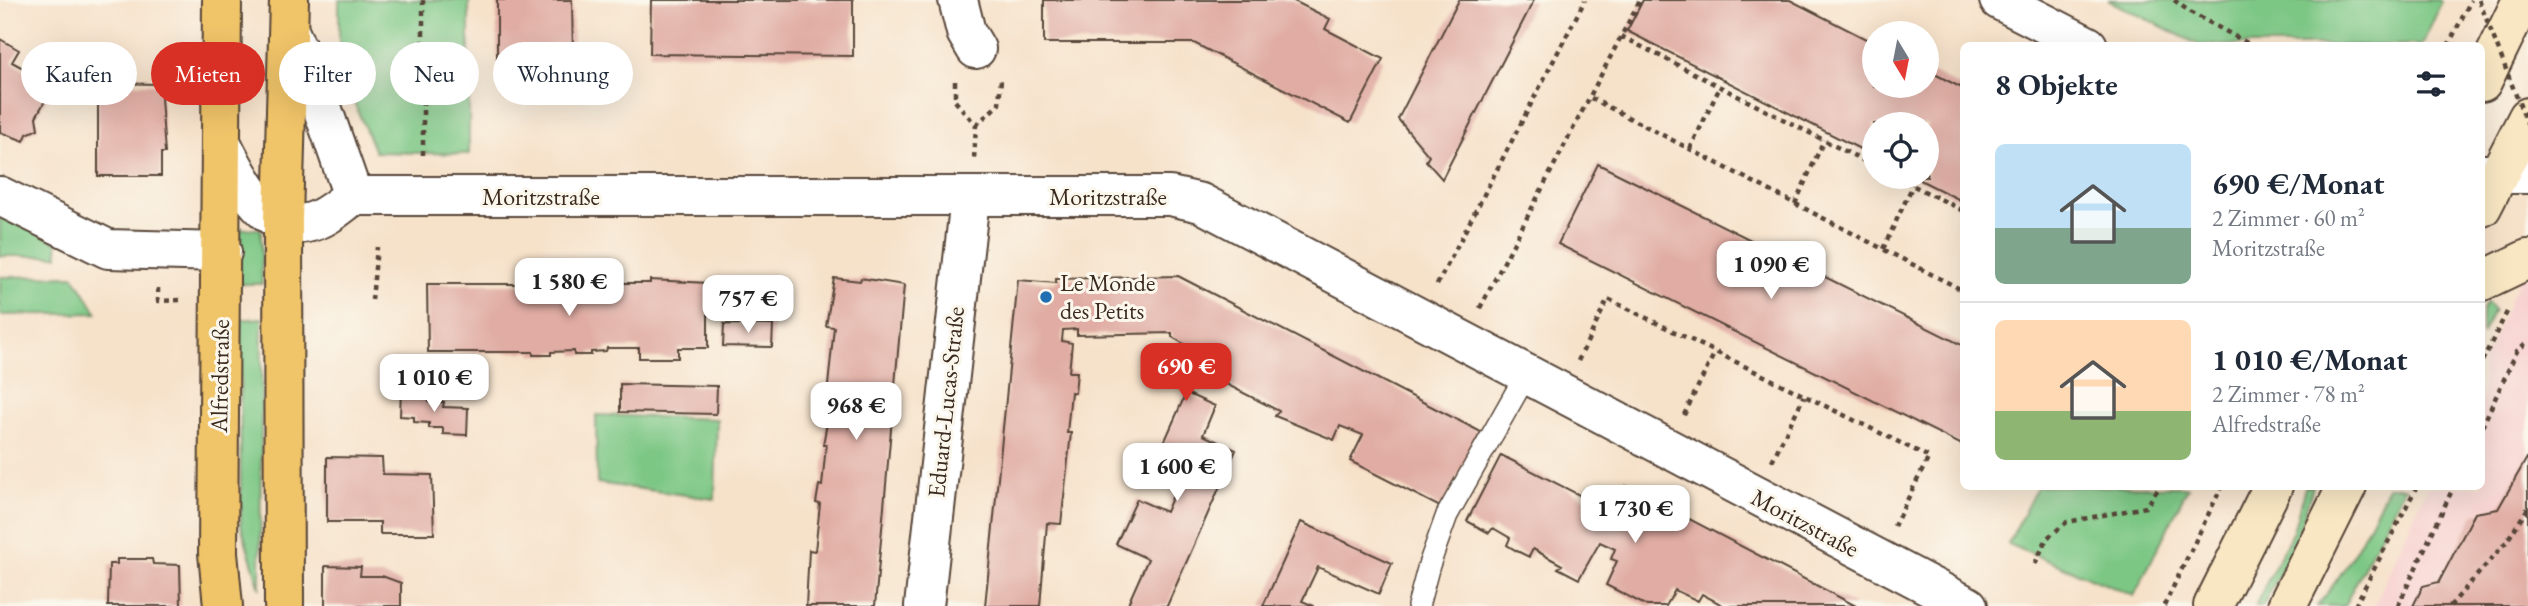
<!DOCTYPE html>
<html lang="de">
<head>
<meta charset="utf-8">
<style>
  body { margin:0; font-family:"EB Garamond",serif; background:#f2f2f3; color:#1f2937; height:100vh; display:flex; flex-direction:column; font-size:26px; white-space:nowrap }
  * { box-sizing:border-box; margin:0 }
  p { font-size:23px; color:#747a83 }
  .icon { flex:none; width:38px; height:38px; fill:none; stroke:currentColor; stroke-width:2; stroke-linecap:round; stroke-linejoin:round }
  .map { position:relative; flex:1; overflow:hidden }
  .details { position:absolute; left:1960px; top:42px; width:525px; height:448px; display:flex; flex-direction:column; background:#fff; border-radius:10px; box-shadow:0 7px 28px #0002 }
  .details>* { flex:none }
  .guide { position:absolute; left:21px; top:42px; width:665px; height:63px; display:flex; gap:14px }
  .needle { width:46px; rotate:170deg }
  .fabs { position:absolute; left:1862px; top:21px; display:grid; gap:14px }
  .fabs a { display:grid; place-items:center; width:77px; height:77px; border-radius:50%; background:#fff; box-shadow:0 7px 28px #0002; font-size:35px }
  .price { position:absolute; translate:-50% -60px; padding:0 16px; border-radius:14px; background:#fff; color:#222; font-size:23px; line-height:46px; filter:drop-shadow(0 2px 4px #0008) }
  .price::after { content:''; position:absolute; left:50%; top:42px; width:21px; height:16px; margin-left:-10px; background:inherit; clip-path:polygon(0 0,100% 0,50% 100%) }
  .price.current { background:#d93025; color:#fff }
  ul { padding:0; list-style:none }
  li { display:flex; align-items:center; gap:21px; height:175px; padding:0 35px }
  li+li { border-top:2px solid #e0e1e3 }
  li span { display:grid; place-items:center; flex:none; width:196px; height:140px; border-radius:10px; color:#555 }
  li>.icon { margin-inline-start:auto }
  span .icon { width:84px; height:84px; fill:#fffc; stroke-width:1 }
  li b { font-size:30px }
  h2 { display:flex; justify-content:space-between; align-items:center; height:84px; padding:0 35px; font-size:30px }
  .tag { padding:0 24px; border-radius:32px; background:#fff; box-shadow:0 7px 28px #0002; font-size:24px; line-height:63px }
  .tag.current { background:#d93025; color:#fff }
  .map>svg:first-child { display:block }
</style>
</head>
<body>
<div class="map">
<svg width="2528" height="606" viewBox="0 0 2528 606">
  <rect width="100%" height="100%" fill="#fbf7ec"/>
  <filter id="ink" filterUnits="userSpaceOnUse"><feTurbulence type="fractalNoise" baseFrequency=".0143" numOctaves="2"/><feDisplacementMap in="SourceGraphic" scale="14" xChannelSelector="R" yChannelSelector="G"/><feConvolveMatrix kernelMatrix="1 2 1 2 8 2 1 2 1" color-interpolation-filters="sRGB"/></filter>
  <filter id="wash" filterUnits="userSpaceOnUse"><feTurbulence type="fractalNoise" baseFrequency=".00686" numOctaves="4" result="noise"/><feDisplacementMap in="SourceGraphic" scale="28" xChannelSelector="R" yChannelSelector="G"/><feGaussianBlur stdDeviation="1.57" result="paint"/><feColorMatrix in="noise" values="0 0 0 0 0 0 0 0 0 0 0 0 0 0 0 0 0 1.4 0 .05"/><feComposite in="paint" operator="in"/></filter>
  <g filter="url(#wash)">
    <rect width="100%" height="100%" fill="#f6e1c9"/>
    <path fill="#f7d0cf" d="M2528,258V606H2374L2427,487L2482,486V363Z"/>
    <path fill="#7dc785" stroke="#5c7852" stroke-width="2" d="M339,0H469V154L375,152L339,67Z
      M2108,0H2438L2442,2L2422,45H2199Z
      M0,213L57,242L58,256H0Z
      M238,229H261L262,284H239Z
      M74,276L97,313L0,315V277Z
      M2487,302L2494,310L2482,335V310Z
      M262,318L260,589L241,525L240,320Z
      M596,415L717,419L715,499L597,483Z
      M2037,487V486L2188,487L2134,596L2008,544Z
      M2305,487H2313L2295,543L2263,606H2255L2293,531Z
      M2388,487H2405L2344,606H2317C2347,571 2368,528 2388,487Z"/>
    <g id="blocks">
      <path fill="#e0aca3" d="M497,0H572L573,56L497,58Z
        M651,0H853V56L650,54Z
        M1044,0H1292L1330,19L1325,29L1383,59L1350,123L1194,43H1044Z
        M1459,0H1534L1442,179L1426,161L1429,156L1398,119Z
        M1643,0H1790L1874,43V86H1927V70L1964,89V202L1914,177H1927V124H1874V156L1627,31Z
        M0,39L19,50L12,62L54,85L36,117L38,129L27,134L24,141L0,132Z
        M98,83L160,84L165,153H161V176H98Z
        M1598,164L1964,346V446L1558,244Z
        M1178,276L1481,432L1442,508L1350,461L1363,435L1340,426L1334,440L1275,416L1279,411L1189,365L1196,351L1172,337V333L1077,335V329L1063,330L1062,341L1072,343L1069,372H1077L1075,393L1071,392L1067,433H1071L1061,524L1047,523L1040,606H985L1018,280L1056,283V279Z
        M834,278L860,281L861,278L904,285L875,606H806L809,550L815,551L820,504L816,503L819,485L822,486L826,445H823L830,406L826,405L834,327L826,326Z
        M650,280L708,283V348H678V358H639V348H607L606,351L591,352V355H574V351L551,352V355H533V352H428L427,284H563V281H583V283H650Z
        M724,324L773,325L772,347L723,346Z
        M620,384L717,386L716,414L620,412Z
        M401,390H414V396L429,397V402H444L443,407L468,408L467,435L443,434V428H429V423L414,422V417L400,416Z
        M1186,393L1215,406L1203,435L1236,450L1167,606H1127L1148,559L1116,544L1137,499L1166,512L1178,484L1151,472Z
        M1501,455L1614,513L1626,486L1856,606H1724L1702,594L1698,601L1675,590L1666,606H1647L1606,585L1617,561L1611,559L1615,549L1600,542L1579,579L1558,568L1562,565L1533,549L1529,557L1517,551L1507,545L1510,538L1493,528L1489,533L1467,521Z
        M2528,456V606H2413L2423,586L2439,582L2475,513L2498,509Z
        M327,457L382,458L383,474L432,475L434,534H380V522H327Z
        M1301,522L1392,563L1379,594L1318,567L1302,601L1314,606H1263Z
        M117,559H152L153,564L180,565L181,606H108L109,564H117Z
        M325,566L361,567L360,576H382L401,583V606H325Z"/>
    </g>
  </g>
  <g filter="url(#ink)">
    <use href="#blocks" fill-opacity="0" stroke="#574538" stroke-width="2"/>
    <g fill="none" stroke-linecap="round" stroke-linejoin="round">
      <g stroke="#574538" stroke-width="24">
        <path id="lane" d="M1418,606L1429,565L1447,515L1526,375"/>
      </g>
      <g stroke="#574538" stroke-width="42">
        <path id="street" d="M958,0L966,32L976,49
          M1999,0L2088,46
          M290,33L317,93L353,196
          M223,146C239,177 266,236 311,222C327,218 340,205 353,196H1170L1201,203L1968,606
          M2482,174H2528
          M0,196L108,249L222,252
          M924,606L970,198"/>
      </g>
      <g stroke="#574538" stroke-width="42">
        <path id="secondary" d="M2482,82L2522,0
          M2482,207L2528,117
          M2482,281L2528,259
          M2213,606L2273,486
          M2287,606L2347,486"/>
      </g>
      <g stroke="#574538" stroke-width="42">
        <path id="primary" d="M222,0L218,553L223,606
          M284,606L283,220L289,0"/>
      </g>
      <path stroke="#574538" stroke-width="4.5" stroke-dasharray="5 5" stroke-linecap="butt" d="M423,0V159
        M2174,0L2190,12L2253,46
        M1621,36L1874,166
        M2448,46L2471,0
        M955,81V101L976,125L974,159
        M1591,98L1964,291
        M976,125L999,104L1001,79
        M1690,149L1720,87
        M1896,177L1964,211
        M1795,204L1824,140
        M1883,249L1913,185
        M1437,285L1585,0
        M158,288V301L182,300
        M372,300L377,247
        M1480,308L1640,0
        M1578,361L1608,299L1929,457L1894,526
        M2482,361L2507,312
        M1684,415L1715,352
        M2482,427L2517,351L2528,341
        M1772,461L1804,396
        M2035,564L2047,538L2067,522L2146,507L2160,486
        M2164,606L2222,486
        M2355,606L2417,486
        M2450,606L2507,541L2528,508"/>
      <use href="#lane" stroke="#fff" stroke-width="21"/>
      <use href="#street" stroke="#fff" stroke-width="38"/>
      <use href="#secondary" stroke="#f9e7c3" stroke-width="38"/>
      <use href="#primary" stroke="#f0c469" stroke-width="38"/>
      <path stroke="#574538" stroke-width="4.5" stroke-dasharray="5 5" stroke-linecap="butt" d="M2479,0L2528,126
        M2398,606L2454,486"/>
    </g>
  </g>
  <circle fill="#1f6fb2" stroke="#fbf7ec" stroke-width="2.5" cx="1046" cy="297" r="7"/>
  <g text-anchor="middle" stroke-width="6" stroke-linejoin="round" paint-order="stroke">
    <g font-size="24" fill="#3b2a1e" stroke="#fbf7ec">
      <text x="541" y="205">Moritzstraße</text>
      <text x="1108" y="205">Moritzstraße</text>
      <text transform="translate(220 376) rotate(-89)" y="8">Alfredstraße</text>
      <text transform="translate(946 402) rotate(-84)" y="8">Eduard-Lucas-Straße</text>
      <text transform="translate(1805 523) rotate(28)" y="8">Moritzstraße</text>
    </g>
    <g font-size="24" fill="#3b2a1e" stroke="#fbf7ec" text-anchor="start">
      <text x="1060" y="291">Le Monde<tspan x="1060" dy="28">des Petits</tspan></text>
    </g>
  </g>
</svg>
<div class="fabs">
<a><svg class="needle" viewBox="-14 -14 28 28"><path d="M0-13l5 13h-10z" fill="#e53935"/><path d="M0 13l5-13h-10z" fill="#747a83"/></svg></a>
<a><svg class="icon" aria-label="locate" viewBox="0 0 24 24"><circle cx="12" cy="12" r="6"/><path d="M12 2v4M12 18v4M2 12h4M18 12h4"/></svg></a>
</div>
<b class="price" style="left:1771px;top:301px">1 090 €</b>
<b class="price" style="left:569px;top:318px">1 580 €</b>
<b class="price" style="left:748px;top:335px">757 €</b>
<b class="price current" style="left:1186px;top:403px">690 €</b>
<b class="price" style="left:434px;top:414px">1 010 €</b>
<b class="price" style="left:856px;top:442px">968 €</b>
<b class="price" style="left:1177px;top:503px">1 600 €</b>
<b class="price" style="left:1635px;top:545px">1 730 €</b>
<div class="guide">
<a class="tag">Kaufen</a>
<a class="tag current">Mieten</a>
<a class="tag">Filter</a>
<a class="tag">Neu</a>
<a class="tag">Wohnung</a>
</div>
<section class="details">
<h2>8 Objekte<svg class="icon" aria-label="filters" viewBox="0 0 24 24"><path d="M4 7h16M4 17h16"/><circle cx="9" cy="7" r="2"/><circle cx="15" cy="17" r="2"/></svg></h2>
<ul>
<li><span style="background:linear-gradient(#bfe0f5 60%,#7fa58c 0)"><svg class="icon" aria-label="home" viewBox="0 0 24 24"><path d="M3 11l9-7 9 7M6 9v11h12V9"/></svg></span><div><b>690 €/Monat</b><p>2 Zimmer · 60 m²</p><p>Moritzstraße</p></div></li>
<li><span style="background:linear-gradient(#ffd9b3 65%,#8fb573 0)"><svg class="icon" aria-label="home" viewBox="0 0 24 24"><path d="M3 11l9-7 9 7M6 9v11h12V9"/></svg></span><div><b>1 010 €/Monat</b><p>2 Zimmer · 78 m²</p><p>Alfredstraße</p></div></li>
</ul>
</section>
</div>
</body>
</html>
